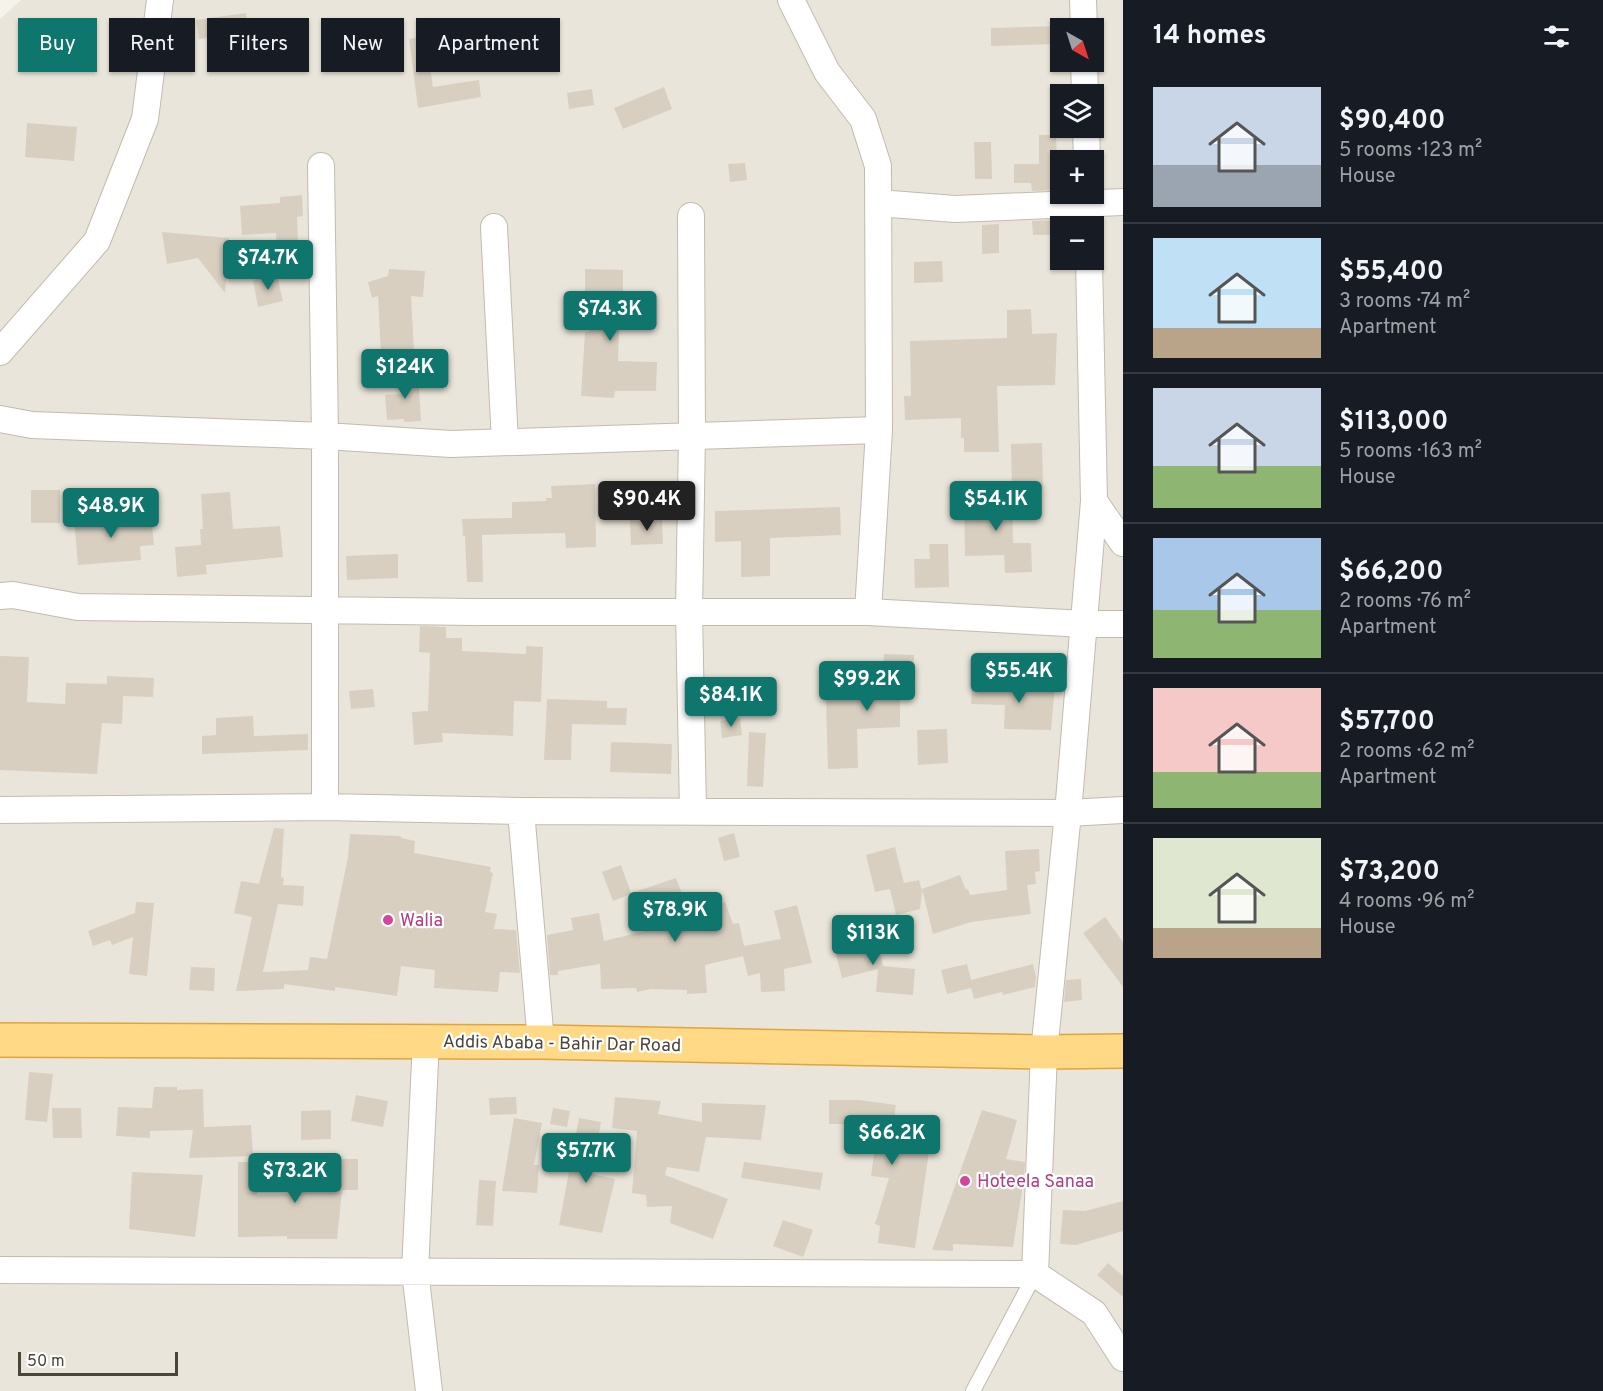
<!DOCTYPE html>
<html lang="en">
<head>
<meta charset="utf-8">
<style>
  body { margin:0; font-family:Overpass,sans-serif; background:#20242c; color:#f1f3f6; height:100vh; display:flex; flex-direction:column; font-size:22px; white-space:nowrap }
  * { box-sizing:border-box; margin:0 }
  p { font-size:20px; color:#9ea1a6 }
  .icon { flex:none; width:33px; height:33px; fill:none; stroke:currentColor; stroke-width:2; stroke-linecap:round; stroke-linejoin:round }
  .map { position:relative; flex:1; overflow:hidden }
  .details { display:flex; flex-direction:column; background:#171b24; width:480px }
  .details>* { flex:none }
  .banner { position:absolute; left:18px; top:18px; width:570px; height:54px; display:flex; gap:12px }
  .needle { width:39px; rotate:141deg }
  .controls { position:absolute; left:1050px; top:18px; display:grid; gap:12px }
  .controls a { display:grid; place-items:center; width:54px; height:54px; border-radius:0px; background:#171b24; box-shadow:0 2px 4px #0004; font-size:30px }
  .scale { position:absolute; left:18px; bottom:15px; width:160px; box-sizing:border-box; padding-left:6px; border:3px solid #4b4439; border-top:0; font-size:16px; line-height:21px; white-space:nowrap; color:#4b4439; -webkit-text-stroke:4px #fff; paint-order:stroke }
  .price { position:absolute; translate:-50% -51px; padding:0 14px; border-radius:6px; background:#0f766e; color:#fff; font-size:20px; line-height:39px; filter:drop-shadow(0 2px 3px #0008) }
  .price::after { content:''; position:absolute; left:50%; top:36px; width:18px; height:14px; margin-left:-9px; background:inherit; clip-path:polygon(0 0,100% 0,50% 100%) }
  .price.selected { background:#222; color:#fff }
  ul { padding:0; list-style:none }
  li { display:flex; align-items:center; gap:18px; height:150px; padding:0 30px }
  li+li { border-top:2px solid #363941 }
  li span { display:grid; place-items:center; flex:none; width:168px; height:120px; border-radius:0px; color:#555 }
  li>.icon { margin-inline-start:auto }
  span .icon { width:72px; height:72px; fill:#fffc; stroke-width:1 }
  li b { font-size:26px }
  h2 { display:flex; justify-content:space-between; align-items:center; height:72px; padding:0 30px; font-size:26px }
  .chip { padding:0 21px; border-radius:0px; background:#171b24; box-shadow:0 2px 4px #0004; font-size:21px; line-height:54px }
  .chip.selected { background:#0f766e; color:#fff }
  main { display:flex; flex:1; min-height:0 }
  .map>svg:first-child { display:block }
</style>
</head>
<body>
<main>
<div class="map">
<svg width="1123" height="1391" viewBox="0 0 1123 1391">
  <rect width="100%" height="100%" fill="#f6f3ec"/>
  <path fill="#eae5da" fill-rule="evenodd" d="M21,0H1123V1391H0V19ZM1060,28H1094V62H1060ZM1060,94H1094V128H1060ZM1060,160H1094V194H1060ZM1060,226H1094V260H1060Z"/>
  <path fill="#d8cfc1" d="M246,13L249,31L199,39L196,20Z
    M1057,26V44L991,46V28Z
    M425,36L433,87L479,80L481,97L418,108L409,39Z
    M664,87L672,109L623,129L614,108Z
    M592,89L594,105L569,109L567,93Z
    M27,123L77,127L74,161L25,157Z
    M1039,135H1056L1058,182H1056V190L1032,191L1031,183H1014V164H1039Z
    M974,142H991L992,179H975Z
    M745,163L747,180L730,182L728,164Z
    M302,195L303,216L297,217L299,265L278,267L276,233L242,235L240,206L280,203V197Z
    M1057,220V235H1033L1032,221Z
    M999,224V253L982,254V225Z
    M162,232L229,238L225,293L198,258L167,264Z
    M942,261L943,282L914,283V262Z
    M389,269L425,271L423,297L411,296L414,353L381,355L378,296L372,298L368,282L388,276Z
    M585,269L623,270V304L620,303L618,361L657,362L656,391H615L614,398L581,396L585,332H589L590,296H585Z
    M277,275L283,301L258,307L253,280Z
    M1031,309L1032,334L1057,333L1055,385L997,386L999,452H964V438H961V418L905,420L904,396H911L910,341L1007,338V310Z
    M418,372L421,421L404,422V419L387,420L385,395L402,394L401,373Z
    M1042,443L1043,489L1012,490L1011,444Z
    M595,484L596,547L566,548L565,533L482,535L483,582H467L465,536H463L462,519L512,518V502L546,501V498H552L551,486Z
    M31,490H60V523H31Z
    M230,492L233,529L280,526L283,557L206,565L207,574L177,577L175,547L201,545L200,529H203L201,494Z
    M981,492H1012L1013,543H1031L1032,572L1005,573L1004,555L965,556L964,506L981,505Z
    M840,507L841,535L770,538V576L741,577V541L715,542V511Z
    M138,514V527L152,526L154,545L140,546L141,560L78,565L74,519Z
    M662,518L663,544L631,545L630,519Z
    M929,544H948L949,587L915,588L914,559H930Z
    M398,554V578L347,580L346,556Z
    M420,626L446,627V638H462V651L526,654V646L543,647L541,702L514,701L513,736L442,733L443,742L414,745L412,712L428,711L430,653L419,652Z
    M884,654L914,655L913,693H900V727L857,729L858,768L828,769L826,699L882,697Z
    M0,656L29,657L27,702L65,704L66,683L107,684V676L154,678L153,697L123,696L122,724L102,723L97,774L0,770Z
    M972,684L1055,687L1051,730L1004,729L1005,705L971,704Z
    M373,689L375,707L351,709L349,691Z
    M547,699L607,701V708H627L626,725L572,724L571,760H544Z
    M253,716L254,736L308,734V750L202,754V736L216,735V718Z
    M740,718L742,735L722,738L720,721Z
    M947,729L948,763L918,765L917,730Z
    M749,732L766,733L763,787L747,786Z
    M611,742L672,744L671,774L610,772Z
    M274,828L284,829L281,877L284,878L283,885L304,886L303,906L278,904L263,972L308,970L310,957L327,959L348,857L350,834L401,836V838L415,841L414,853L491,867L490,872L493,873L485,912L497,914L494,929L516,930L520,973L500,972L498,992L434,988L435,970L401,966L397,996L335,987V991L284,984V989L236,991L252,917L234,913L241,881L259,884Z
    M734,833L740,857L724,861L718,838Z
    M895,847L904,883L919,880L922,891L920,909L896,915L890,889L875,892L866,855Z
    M1039,849L1040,871L1035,872L1036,884L1027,885L1031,914L971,922L933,934L922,889L960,875L966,890L968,889L970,895L1007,890L1005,851Z
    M621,865L631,893L676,878L689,912L702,908L703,910L725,902L733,924L739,923L744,946L781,939L774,911L797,905L812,963L784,969L785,991L761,992L760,973L748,976L743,956L705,965L707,993L687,994V990L651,989L637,992L636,988L601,989L600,964L558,971V975H550L547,935L573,930L571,918L599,913L604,941L645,931L631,894L613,901L602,872Z
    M136,902L154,903L147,976L129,974L133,937L112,945L110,940L93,946L88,931L135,913Z
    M1105,917L1123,942V987L1083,933Z
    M862,928L868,951L879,948L883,966L915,969L913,995L876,992L878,969L842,978L835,951L849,947L845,932Z
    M967,964L971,980L1033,964L1036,977L1035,987L1003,995L1002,992L974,999L971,988L947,994L941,970Z
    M191,967L215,968L214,991L189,990Z
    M1081,979L1082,1000L1064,1002L1066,980Z
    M29,1072L53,1074L47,1122L25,1120Z
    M154,1087H177V1090L203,1089L204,1127L251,1125L253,1156L189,1158L193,1130L150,1131V1138L116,1136L118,1107L152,1108Z
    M356,1095L388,1101L383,1127L351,1121Z
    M516,1097L517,1114L490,1115L489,1098Z
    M615,1097L661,1101L658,1114L702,1122V1103L766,1105L761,1140L706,1137L699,1172L667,1167L665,1175L728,1199L713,1239L670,1223L672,1206L647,1207L646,1195L632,1193L637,1131L612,1128Z
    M829,1100H859L896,1105L893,1126L932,1131L915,1248L878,1243L880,1226L875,1224L889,1178L871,1176L876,1140L862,1138L864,1124H829Z
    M52,1108H81L82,1138H53Z
    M553,1108L570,1111L567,1127L550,1124Z
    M331,1110V1139L301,1140V1111Z
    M982,1110L1017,1120L1006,1159L1025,1162L1024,1179L1013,1247L953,1244V1251L932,1250Z
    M514,1118L542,1123L534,1165H539L537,1193L502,1191Z
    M579,1118L601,1122L592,1174L615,1179L602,1233L559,1225Z
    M332,1159H358V1190H342L337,1239H287V1236L238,1237V1162H256L257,1195L297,1194V1177L330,1176Z
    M744,1162L823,1173L820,1190L741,1178Z
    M132,1172L203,1175L195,1237L129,1229Z
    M479,1180L496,1181L493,1226L476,1225Z
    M1123,1201V1231L1076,1245L1060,1244L1063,1210L1085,1211Z
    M783,1220L813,1230L803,1257L773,1246Z
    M1108,1263L1123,1276V1297L1097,1275Z"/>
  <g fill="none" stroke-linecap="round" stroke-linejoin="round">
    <g stroke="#c2bbae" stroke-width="16">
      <path id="service" d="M973,1391L1035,1274"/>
    </g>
    <g stroke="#c2bbae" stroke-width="28">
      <path id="minor" d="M791,0L827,72L863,119L878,166L879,430L868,612
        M1083,0L1084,28
        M1084,62L1085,94
        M1086,128L1087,160
        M321,166L325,436V807
        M1087,194L1088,226
        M878,203L955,209L1123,202
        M691,216L692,435L689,612L693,810
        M494,227L505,442
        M1089,260L1094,501L1068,813L1044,1052L1035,1274L1094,1313L1123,1358
        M0,352L97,241L145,119L160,0
        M0,419L32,425L325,436L451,444L879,430
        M1094,501L1123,543
        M0,596L13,595L78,607L474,612H868L1085,624H1123
        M0,810L325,807L521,811L1068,813L1123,810
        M521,811L541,1042
        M426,1041L415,1271L429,1391
        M0,1270L1035,1274"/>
    </g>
    <g stroke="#e0a43c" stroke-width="36">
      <path id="trunk" d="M0,1040L541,1042L1044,1052L1123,1051"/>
    </g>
    <use href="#service" stroke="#fff" stroke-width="14"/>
    <use href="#minor" stroke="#fff" stroke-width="26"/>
    <use href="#trunk" stroke="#ffd985" stroke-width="33"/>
  </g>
  <g fill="#d1479c" stroke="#fff" stroke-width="2">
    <circle cx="388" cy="920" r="6"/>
    <circle cx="965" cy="1181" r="6"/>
  </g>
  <g text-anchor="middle" stroke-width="4.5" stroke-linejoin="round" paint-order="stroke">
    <g font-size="18" fill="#b23c85" stroke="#fff" text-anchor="start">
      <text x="400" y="926">Walia</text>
      <text x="977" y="1187">Hoteela Sanaa</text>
    </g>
    <g font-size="18" fill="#4b4439" stroke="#fff">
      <text transform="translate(562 1043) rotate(1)" y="6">Addis Ababa - Bahir Dar Road</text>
    </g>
  </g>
</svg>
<div class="controls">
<a><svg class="needle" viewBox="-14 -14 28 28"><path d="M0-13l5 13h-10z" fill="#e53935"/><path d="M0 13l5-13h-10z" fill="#9ea1a6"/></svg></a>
<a><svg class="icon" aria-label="layers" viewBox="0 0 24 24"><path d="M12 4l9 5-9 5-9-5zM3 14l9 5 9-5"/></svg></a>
<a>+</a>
<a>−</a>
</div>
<div class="scale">50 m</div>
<b class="price" style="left:268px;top:291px">$74.7K</b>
<b class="price" style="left:610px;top:342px">$74.3K</b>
<b class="price" style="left:405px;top:400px">$124K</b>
<b class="price selected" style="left:647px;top:532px">$90.4K</b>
<b class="price" style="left:996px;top:532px">$54.1K</b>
<b class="price" style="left:111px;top:539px">$48.9K</b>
<b class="price" style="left:1019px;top:704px">$55.4K</b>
<b class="price" style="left:867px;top:712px">$99.2K</b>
<b class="price" style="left:731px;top:728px">$84.1K</b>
<b class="price" style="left:675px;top:943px">$78.9K</b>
<b class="price" style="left:873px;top:966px">$113K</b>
<b class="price" style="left:892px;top:1166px">$66.2K</b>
<b class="price" style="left:586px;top:1184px">$57.7K</b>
<b class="price" style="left:295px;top:1204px">$73.2K</b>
<div class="banner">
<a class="chip selected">Buy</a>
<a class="chip">Rent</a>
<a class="chip">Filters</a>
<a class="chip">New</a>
<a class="chip">Apartment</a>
</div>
</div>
<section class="details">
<h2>14 homes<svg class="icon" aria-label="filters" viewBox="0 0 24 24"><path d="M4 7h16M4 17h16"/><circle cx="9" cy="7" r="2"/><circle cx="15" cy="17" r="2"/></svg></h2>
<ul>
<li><span style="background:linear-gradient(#c9d6e8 65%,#9aa5b1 0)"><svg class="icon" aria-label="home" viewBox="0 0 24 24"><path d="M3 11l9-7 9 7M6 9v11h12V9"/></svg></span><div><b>$90,400</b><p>5 rooms · 123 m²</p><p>House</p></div></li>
<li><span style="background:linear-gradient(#bfe0f5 75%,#b9a48a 0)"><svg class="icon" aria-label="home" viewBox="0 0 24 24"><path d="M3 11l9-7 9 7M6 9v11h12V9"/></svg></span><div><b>$55,400</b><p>3 rooms · 74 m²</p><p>Apartment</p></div></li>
<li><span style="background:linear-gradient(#c9d6e8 65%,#8fb573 0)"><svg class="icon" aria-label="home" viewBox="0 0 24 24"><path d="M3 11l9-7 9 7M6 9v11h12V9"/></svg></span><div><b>$113,000</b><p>5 rooms · 163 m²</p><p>House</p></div></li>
<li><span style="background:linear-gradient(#a9c7e8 60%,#8fb573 0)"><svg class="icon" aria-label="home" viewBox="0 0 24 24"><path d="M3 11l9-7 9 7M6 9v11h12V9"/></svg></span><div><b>$66,200</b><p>2 rooms · 76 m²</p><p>Apartment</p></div></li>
<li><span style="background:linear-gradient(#f6c9c9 70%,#8fb573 0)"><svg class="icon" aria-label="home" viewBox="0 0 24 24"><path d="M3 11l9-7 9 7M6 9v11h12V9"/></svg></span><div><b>$57,700</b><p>2 rooms · 62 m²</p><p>Apartment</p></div></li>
<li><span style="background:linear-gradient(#dfe7d0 75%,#b9a48a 0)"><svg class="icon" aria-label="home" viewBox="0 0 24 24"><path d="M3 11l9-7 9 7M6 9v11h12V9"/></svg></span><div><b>$73,200</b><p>4 rooms · 96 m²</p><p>House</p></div></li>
</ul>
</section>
</main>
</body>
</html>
